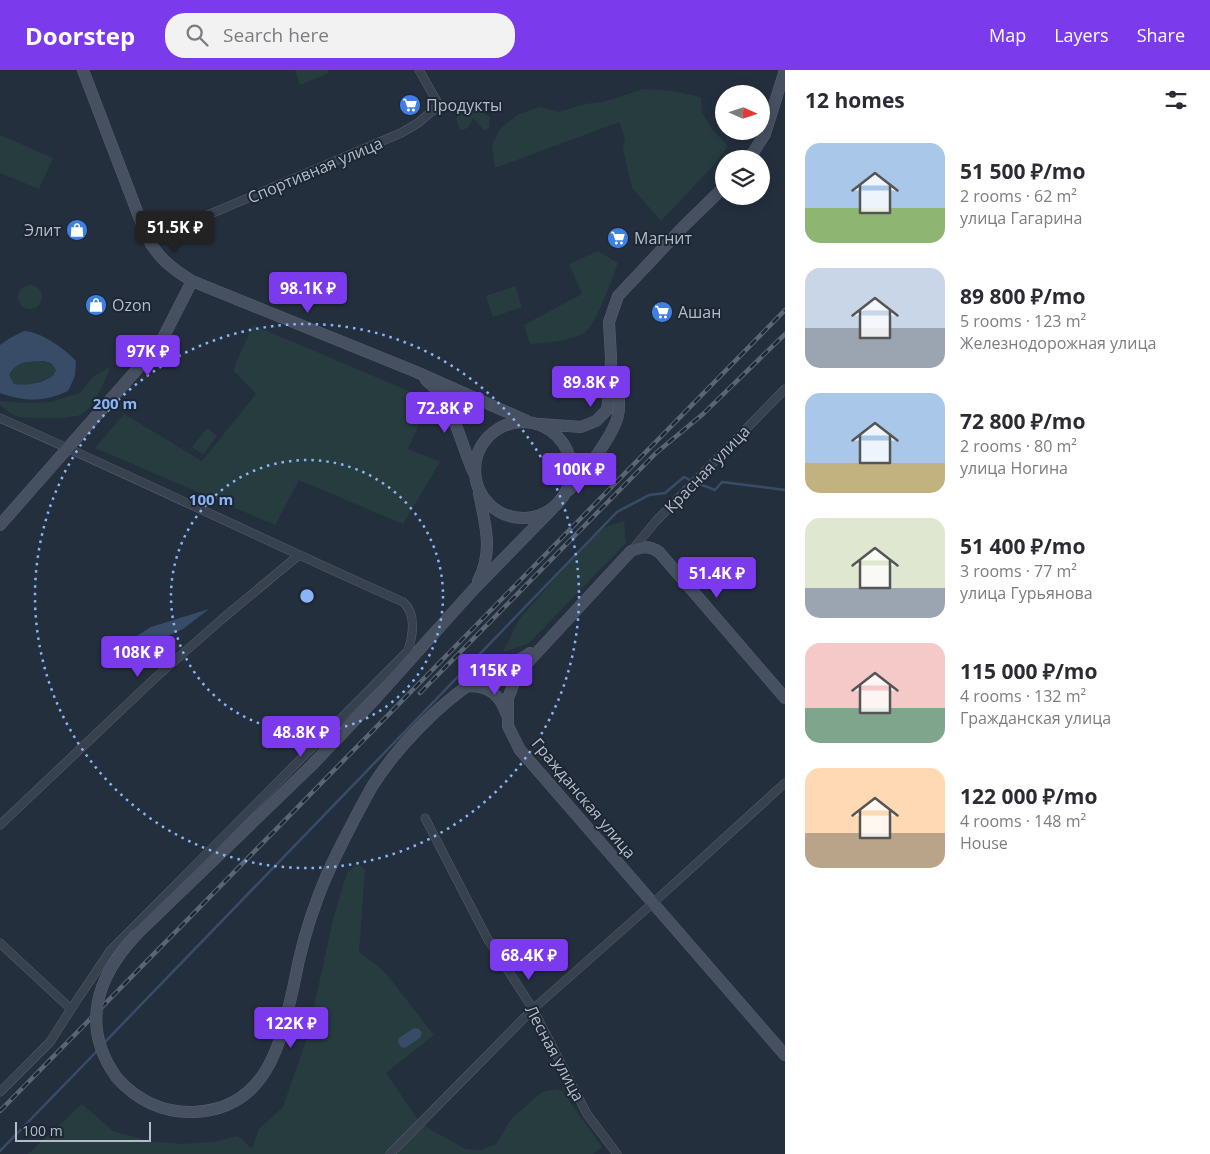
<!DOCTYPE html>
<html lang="en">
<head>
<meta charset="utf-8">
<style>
  body { margin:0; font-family:"Open Sans",sans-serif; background:#f2f2f3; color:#2b2b33; height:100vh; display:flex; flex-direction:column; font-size:19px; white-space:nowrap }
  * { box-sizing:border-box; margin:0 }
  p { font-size:16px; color:#7c7c81 }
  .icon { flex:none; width:28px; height:28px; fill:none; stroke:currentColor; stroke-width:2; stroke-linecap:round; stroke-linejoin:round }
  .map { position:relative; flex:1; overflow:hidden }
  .side { display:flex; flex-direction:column; background:#fff; width:425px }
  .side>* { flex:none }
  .needle { width:32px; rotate:93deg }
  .controls { position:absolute; left:715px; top:15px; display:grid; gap:10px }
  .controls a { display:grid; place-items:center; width:55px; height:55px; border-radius:50%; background:#fff; box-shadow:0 2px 12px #0003; font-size:25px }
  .scale { position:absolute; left:15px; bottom:12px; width:136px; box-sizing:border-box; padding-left:5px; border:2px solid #b4bcc9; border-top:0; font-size:14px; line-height:18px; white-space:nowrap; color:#b4bcc9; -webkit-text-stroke:4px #1d2633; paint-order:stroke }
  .price { position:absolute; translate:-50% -42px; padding:0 11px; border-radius:5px; background:#7c3aed; color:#fff; font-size:16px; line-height:32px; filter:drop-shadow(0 1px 2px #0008) }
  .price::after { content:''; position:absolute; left:50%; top:30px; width:15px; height:11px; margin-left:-8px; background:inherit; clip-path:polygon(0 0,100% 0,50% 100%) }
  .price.active { background:#222; color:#fff }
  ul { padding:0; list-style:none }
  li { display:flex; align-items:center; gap:15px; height:125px; padding:0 20px }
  li span { display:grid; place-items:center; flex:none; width:140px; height:100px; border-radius:15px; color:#555 }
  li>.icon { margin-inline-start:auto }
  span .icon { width:60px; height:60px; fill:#fffc; stroke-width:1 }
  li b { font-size:21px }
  h2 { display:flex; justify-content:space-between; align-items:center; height:60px; padding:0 20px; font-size:21px }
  header { display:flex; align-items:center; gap:30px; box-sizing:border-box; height:70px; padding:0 25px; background:#7c3aed; color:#fff }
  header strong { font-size:24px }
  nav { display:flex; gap:28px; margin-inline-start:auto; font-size:18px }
  .search { width:350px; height:45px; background:#f2f2f3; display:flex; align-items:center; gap:12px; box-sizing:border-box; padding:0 18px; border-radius:20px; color:#7c7c81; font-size:19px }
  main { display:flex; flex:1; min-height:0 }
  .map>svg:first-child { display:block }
</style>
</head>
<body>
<header>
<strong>Doorstep</strong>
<div class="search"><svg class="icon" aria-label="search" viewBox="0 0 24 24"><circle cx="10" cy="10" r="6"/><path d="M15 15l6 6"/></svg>Search here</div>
<nav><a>Map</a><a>Layers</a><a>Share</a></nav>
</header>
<main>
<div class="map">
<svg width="785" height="1084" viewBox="0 0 785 1084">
  <rect width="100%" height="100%" fill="#242f3e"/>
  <path fill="#263c3f" d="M295,0H328L329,3L300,15Z
    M644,19L673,21L701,27L702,43L713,60L728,76L713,96L661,151L632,118L623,78L625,69L619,52L495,98L492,75L500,59L517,45L539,37L559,42L585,34L603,32Z
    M466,39L479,40L490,47L489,58L484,60L473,48L468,58L460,60L456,48Z
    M0,65L53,88L39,119L0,103Z
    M598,181L618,193C613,207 595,257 584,263C567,272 549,272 530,274L524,255L582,224L569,194Z
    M18 227a12 12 0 1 1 24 0a12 12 0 1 1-24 0Z
    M515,216L522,237L493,247L486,226Z
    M253,255L430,330L408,379L440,392L403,454L299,410L275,455L95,378L124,344L202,391L256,324L233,300Z
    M43,291L51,293L56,300L53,306C41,312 28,316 14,314L9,305C17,290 27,292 43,291Z
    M110,297C105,311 96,333 84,343C76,350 27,349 16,346C10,344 5,338 0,335V331L28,333L50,332L80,323L94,306Z
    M207,358L217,366L203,385L192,377Z
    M624,451L626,473L528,574L503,582L520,548L599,459Z
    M173,569L180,577L154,598L147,590Z
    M359,795L365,800L359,882L384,901L434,965L386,1003L419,1051L431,1060L466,1079L481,1080L496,1074L512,1048L542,1022L557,1019L563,1022L602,1077L593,1084H28L82,1034L113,1061L148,1071L181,1074L213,1072L238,1066L252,1079L259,1059L283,1037L308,965L333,849L347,803L355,796Z"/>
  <path fill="#394c67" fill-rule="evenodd" d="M24,261C41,262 64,278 76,291L75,306L68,321C44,332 25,332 0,323V275L10,268ZM43,291L51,293L56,300L53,306C41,313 28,316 14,314L9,305C17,290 28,292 43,291Z
    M209,539L183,559L170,565L154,577L139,578L132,569L151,557Z
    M414,958L419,959L422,963L420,968L405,978L401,977L398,972L399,968Z"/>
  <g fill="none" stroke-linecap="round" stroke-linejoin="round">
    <path stroke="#394c67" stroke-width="2.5" d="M697,413L715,420L722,412L785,420
      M104,973L617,442L649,425L665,423L684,407L692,411
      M0,1081L99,979"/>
    <g stroke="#565f6c" stroke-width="9">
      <path id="street" d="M146,165L155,161L189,153L401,63L418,53L439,35L419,0
        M0,348C135,407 268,472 403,532C417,544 413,565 408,581L110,881L71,939
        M632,480L656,451L785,319
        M425,748L487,868L533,939L587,1044L617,1084
        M0,755L154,609L222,549L299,485
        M0,873L71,939L50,972L0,1022
        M390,1084L533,939L653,833L785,713"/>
    </g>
    <g stroke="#565f6c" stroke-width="12">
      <path id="secondary" d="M83,0L146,165C157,187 171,198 192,211L414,301L527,351
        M749,89L765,64L785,0
        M426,310C455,333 459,371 474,403
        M475 400a48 48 0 1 1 96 0a48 48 0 1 1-96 0Z
        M540,354L581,357L596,351L607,340L610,317L611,288L609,252L618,226L683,157L724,117
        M569,420C582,407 615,363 618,345C621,333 618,319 615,307
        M0,455L140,296L163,268L192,211
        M478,511C494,480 485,455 479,423
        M469,616C488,616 500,624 506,643
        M785,628L659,482C649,475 641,477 631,481L518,603L508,628V656L520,680L785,985
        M137,864L312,695L375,629L473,520L552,439
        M117,1008C137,1030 163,1043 194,1042C268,1039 281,972 294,914C299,887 307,856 317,830C327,801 341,775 355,748C361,737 367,725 373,715C398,676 438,635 476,610C493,598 514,595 530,583"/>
    </g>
    <use href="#street" stroke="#38414e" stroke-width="8"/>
    <use href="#secondary" stroke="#465061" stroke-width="11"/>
    <g stroke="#5a6575" stroke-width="4.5">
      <path id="rail" d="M420,623L656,383L703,344L785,264
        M0,1041L785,240"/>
    </g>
    <use href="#rail" stroke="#1d2633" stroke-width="2.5" stroke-dasharray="8" stroke-linecap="butt"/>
    <g stroke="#565f6c" stroke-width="12" stroke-linecap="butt">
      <path id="secondary-bridge" d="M117,1008C80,957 96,907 137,864"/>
    </g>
    <use href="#secondary-bridge" stroke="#465061" stroke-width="11"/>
  </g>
  <g fill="none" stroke="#8ab4f8" stroke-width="2.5" stroke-dasharray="2.5 5">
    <circle cx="307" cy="526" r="136"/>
    <circle cx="307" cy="526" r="272"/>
  </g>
  <defs>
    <g id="supermarket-disc" transform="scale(1.125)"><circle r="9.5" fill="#3f7fe0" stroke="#1d2633"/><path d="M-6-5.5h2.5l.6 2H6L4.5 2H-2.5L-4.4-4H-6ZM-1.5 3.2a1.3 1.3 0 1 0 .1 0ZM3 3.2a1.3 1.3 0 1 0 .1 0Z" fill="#fff"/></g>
    <g id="shop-disc" transform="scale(1.125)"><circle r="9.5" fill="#3f7fe0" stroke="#1d2633"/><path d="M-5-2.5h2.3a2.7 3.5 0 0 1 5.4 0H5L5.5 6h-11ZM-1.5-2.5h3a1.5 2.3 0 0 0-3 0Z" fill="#fff"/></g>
  </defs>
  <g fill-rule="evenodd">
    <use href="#supermarket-disc" x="410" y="35"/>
    <use href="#shop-disc" x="77" y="160"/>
    <use href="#supermarket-disc" x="618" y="168"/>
    <use href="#shop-disc" x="96" y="235"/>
    <use href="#supermarket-disc" x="662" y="242"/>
  </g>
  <g text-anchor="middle" stroke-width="4" stroke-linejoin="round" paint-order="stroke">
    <g font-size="16" fill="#b4bcc9" stroke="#1d2633" text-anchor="start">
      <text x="426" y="41">Продукты</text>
      <text x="61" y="166" text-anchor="end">Элит</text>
      <text x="634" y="174">Магнит</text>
      <text x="112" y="241">Ozon</text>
      <text x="678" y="248">Ашан</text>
    </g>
    <g font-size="16" fill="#b4bcc9" stroke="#1d2633">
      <text transform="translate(315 100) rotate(-23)" y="6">Спортивная улица</text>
      <text transform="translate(707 399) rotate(-46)" y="6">Красная улица</text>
      <text transform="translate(584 728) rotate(50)" y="6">Гражданская улица</text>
      <text transform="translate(555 983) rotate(62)" y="6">Лесная улица</text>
    </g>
  </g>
  <circle cx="307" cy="526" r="8" fill="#8ab4f8" stroke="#1d2633" stroke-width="2.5"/>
  <g font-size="15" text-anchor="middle" font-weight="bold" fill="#8ab4f8" stroke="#1d2633" stroke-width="4" stroke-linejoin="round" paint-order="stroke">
    <text x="115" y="339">200 m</text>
    <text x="211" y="435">100 m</text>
  </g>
</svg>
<div class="controls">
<a><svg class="needle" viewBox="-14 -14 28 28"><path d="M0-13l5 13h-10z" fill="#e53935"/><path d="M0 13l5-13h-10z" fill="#7c7c81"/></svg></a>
<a><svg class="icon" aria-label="layers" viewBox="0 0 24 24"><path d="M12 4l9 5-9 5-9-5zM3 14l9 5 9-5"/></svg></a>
</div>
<div class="scale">100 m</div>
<b class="price active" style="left:175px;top:183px">51.5K ₽</b>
<b class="price" style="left:308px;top:244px">98.1K ₽</b>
<b class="price" style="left:148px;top:307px">97K ₽</b>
<b class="price" style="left:591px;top:338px">89.8K ₽</b>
<b class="price" style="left:445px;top:364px">72.8K ₽</b>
<b class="price" style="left:579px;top:425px">100K ₽</b>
<b class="price" style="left:717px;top:529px">51.4K ₽</b>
<b class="price" style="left:138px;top:608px">108K ₽</b>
<b class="price" style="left:495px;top:626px">115K ₽</b>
<b class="price" style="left:301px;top:688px">48.8K ₽</b>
<b class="price" style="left:529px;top:911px">68.4K ₽</b>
<b class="price" style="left:291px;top:979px">122K ₽</b>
</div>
<section class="side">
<h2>12 homes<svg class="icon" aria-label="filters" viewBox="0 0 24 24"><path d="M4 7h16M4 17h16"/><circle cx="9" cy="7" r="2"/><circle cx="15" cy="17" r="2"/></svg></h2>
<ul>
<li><span style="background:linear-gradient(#a9c7e8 65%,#8fb573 0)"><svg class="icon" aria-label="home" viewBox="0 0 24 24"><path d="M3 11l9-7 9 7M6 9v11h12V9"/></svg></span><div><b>51 500 ₽/mo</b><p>2 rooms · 62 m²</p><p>улица Гагарина</p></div></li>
<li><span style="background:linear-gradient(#c9d6e8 60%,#9aa5b1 0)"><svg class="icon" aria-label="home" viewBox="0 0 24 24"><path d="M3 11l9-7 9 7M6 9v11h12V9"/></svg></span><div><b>89 800 ₽/mo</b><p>5 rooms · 123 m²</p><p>Железнодорожная улица</p></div></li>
<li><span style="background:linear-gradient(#a9c7e8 70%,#c2b280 0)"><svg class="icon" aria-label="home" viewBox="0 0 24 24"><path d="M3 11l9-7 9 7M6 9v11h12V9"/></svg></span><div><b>72 800 ₽/mo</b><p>2 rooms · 80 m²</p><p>улица Ногина</p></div></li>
<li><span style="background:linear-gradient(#dfe7d0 70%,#9aa5b1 0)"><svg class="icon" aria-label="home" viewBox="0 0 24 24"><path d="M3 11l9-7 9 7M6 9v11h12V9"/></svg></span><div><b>51 400 ₽/mo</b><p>3 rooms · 77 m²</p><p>улица Гурьянова</p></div></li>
<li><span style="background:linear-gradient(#f6c9c9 65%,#7fa58c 0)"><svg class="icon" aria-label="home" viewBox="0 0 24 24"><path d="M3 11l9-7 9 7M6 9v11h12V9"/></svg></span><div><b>115 000 ₽/mo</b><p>4 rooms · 132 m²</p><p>Гражданская улица</p></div></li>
<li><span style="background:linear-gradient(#ffd9b3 65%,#b9a48a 0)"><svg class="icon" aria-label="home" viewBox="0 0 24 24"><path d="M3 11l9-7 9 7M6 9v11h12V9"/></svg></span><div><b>122 000 ₽/mo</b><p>4 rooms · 148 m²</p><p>House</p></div></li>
</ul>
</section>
</main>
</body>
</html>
